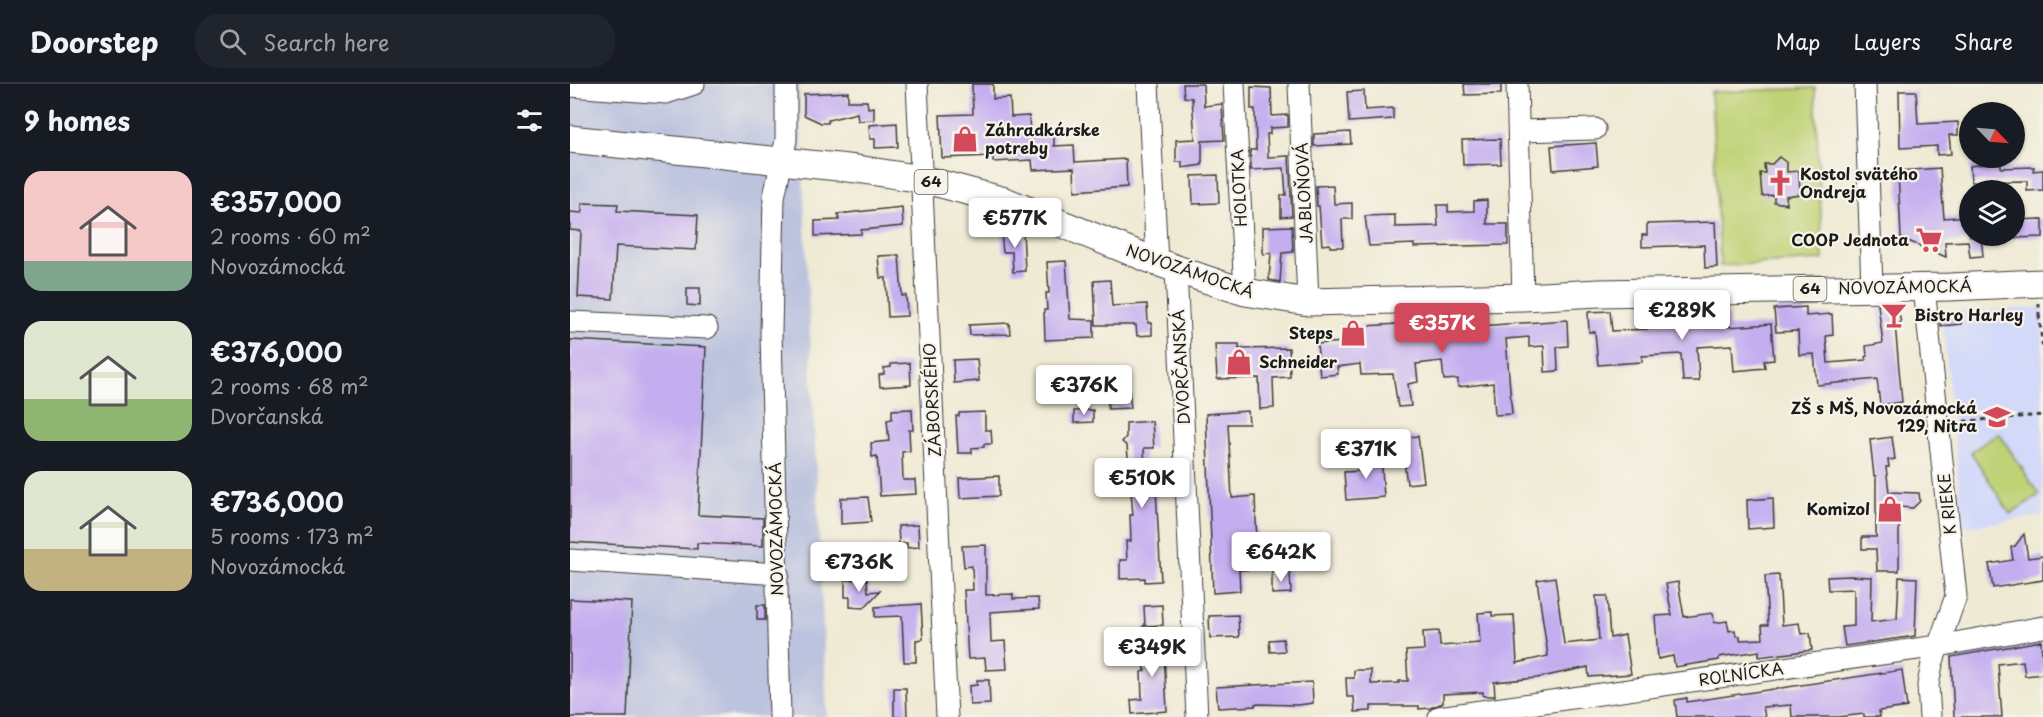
<!DOCTYPE html>
<html lang="en">
<head>
<meta charset="utf-8">
<style>
  body { margin:0; font-family:"Playpen Sans",sans-serif; background:#20242c; color:#f1f3f6; height:100vh; display:flex; flex-direction:column; font-size:22px; white-space:nowrap }
  * { box-sizing:border-box; margin:0 }
  p { font-size:20px; color:#9ea1a6 }
  .icon { flex:none; width:33px; height:33px; fill:none; stroke:currentColor; stroke-width:2; stroke-linecap:round; stroke-linejoin:round }
  .map { position:relative; flex:1; overflow:hidden }
  .drawer { display:flex; flex-direction:column; background:#171b24; width:570px }
  .drawer>* { flex:none }
  .needle { width:39px; rotate:115deg }
  .buttons { position:absolute; left:1389px; top:18px; display:grid; gap:12px }
  .buttons a { display:grid; place-items:center; width:66px; height:66px; border-radius:50%; background:#171b24; box-shadow:0 2px 4px #0004; font-size:30px }
  .price { position:absolute; translate:-50% -51px; padding:0 14px; border-radius:6px; background:#fff; color:#222; font-size:20px; line-height:39px; filter:drop-shadow(0 2px 3px #0008) }
  .price::after { content:''; position:absolute; left:50%; top:36px; width:18px; height:14px; margin-left:-9px; background:inherit; clip-path:polygon(0 0,100% 0,50% 100%) }
  .price.active { background:#d1495b; color:#fff }
  ul { padding:0; list-style:none }
  li { display:flex; align-items:center; gap:18px; height:150px; padding:0 24px }
  li span { display:grid; place-items:center; flex:none; width:168px; height:120px; border-radius:18px; color:#555 }
  li>.icon { margin-inline-start:auto }
  span .icon { width:72px; height:72px; fill:#fffc; stroke-width:1 }
  li b { font-size:26px }
  h2 { display:flex; justify-content:space-between; align-items:center; height:72px; padding:0 24px; font-size:26px }
  header { display:flex; align-items:center; gap:36px; box-sizing:border-box; height:84px; padding:0 30px; background:#171b24; border-bottom:2px solid #363941 }
  header strong { font-size:28px }
  nav { display:flex; gap:33px; margin-inline-start:auto; font-size:21px }
  .search { width:420px; height:54px; background:#20242c; display:flex; align-items:center; gap:15px; box-sizing:border-box; padding:0 21px; border-radius:24px; color:#9ea1a6; font-size:22px }
  main { display:flex; flex:1; min-height:0 }
  .map>svg:first-child { display:block }
</style>
</head>
<body>
<header>
<strong>Doorstep</strong>
<div class="search"><svg class="icon" aria-label="search" viewBox="0 0 24 24"><circle cx="10" cy="10" r="6"/><path d="M15 15l6 6"/></svg>Search here</div>
<nav><a>Map</a><a>Layers</a><a>Share</a></nav>
</header>
<main>
<section class="drawer">
<h2>9 homes<svg class="icon" aria-label="filters" viewBox="0 0 24 24"><path d="M4 7h16M4 17h16"/><circle cx="9" cy="7" r="2"/><circle cx="15" cy="17" r="2"/></svg></h2>
<ul>
<li><span style="background:linear-gradient(#f6c9c9 75%,#7fa58c 0)"><svg class="icon" aria-label="home" viewBox="0 0 24 24"><path d="M3 11l9-7 9 7M6 9v11h12V9"/></svg></span><div><b>€357,000</b><p>2 rooms · 60 m²</p><p>Novozámocká</p></div></li>
<li><span style="background:linear-gradient(#dfe7d0 65%,#8fb573 0)"><svg class="icon" aria-label="home" viewBox="0 0 24 24"><path d="M3 11l9-7 9 7M6 9v11h12V9"/></svg></span><div><b>€376,000</b><p>2 rooms · 68 m²</p><p>Dvorčanská</p></div></li>
<li><span style="background:linear-gradient(#dfe7d0 65%,#c2b280 0)"><svg class="icon" aria-label="home" viewBox="0 0 24 24"><path d="M3 11l9-7 9 7M6 9v11h12V9"/></svg></span><div><b>€736,000</b><p>5 rooms · 173 m²</p><p>Novozámocká</p></div></li>
</ul>
</section>
<div class="map">
<svg width="1473" height="633" viewBox="0 0 1473 633">
  <rect width="100%" height="100%" fill="#f7f3e8"/>
  <filter id="ink" filterUnits="userSpaceOnUse"><feTurbulence type="fractalNoise" baseFrequency=".0167" numOctaves="2"/><feDisplacementMap in="SourceGraphic" scale="12" xChannelSelector="R" yChannelSelector="G"/><feConvolveMatrix kernelMatrix="1 2 1 2 8 2 1 2 1" color-interpolation-filters="sRGB"/></filter>
  <filter id="wash" filterUnits="userSpaceOnUse"><feTurbulence type="fractalNoise" baseFrequency=".008" numOctaves="4" result="noise"/><feDisplacementMap in="SourceGraphic" scale="24" xChannelSelector="R" yChannelSelector="G"/><feGaussianBlur stdDeviation="1.35" result="paint"/><feColorMatrix in="noise" values="0 0 0 0 0 0 0 0 0 0 0 0 0 0 0 0 0 1.4 0 .05"/><feComposite in="paint" operator="in"/></filter>
  <g filter="url(#wash)">
    <rect width="100%" height="100%" fill="#efead4"/>
    <path fill="#d2d9f9" d="M1473,223V432L1393,443L1373,241L1391,239L1389,229L1372,231L1377,228L1405,226L1406,228Z"/>
    <path fill="#bcc3de" d="M0,0H229L257,633H0Z"/>
    <path fill="#bfd276" stroke="#6e7749" stroke-width="1.5" d="M1245,4L1253,176L1150,182L1141,8Z
      M1429,349L1469,411L1440,430L1401,368Z"/>
    <g id="blocks">
      <path fill="#c5aef0" d="M402,0H423V15L440,14L441,33L459,32L460,50L484,48V62L504,61L505,78L556,75L557,103L505,107L504,84L463,86L462,76L423,78V72L372,74L370,31L403,30Z
        M613,0H633L634,22L652,20L654,56L632,57V81L612,84V78H606V56L625,55L622,14L614,13Z
        M894,0H931V10L895,11Z
        M681,3L701,4L702,32L718,31V43L700,44V50H697L698,73L719,72L722,132L711,133V111H716L714,84L681,86L680,66H686L685,25H681Z
        M794,7L795,26L823,24V35L779,38L777,8Z
        M1329,7H1346L1348,40L1388,38V51H1379L1381,70L1367,71V62L1330,64Z
        M278,8V17H297L298,24L304,23V36L288,37L287,29L258,36V39H251L234,31V10Z
        M327,39L328,63L305,64V55H300L299,41Z
        M780,48L781,60L744,62V50Z
        M930,55L931,80L893,81L892,56Z
        M1026,59L1028,82L983,86L981,62Z
        M1209,73L1217,79V88L1229,87L1230,110L1216,112L1217,120L1204,118V111L1192,112L1190,89H1195L1194,80H1202Z
        M1431,78V84L1464,83L1463,87L1473,86V106L1457,107V97L1401,98L1400,82Z
        M1370,84L1374,134L1400,132V152H1411L1413,172L1400,173L1398,157L1375,158L1376,173L1331,154L1328,87Z
        M648,91L649,119L623,120L622,92Z
        M763,101L764,120L782,119V135H772L773,163H760V160L752,161L749,122H747L746,102Z
        M917,116V140H938V161L844,163V160L799,162L795,132L825,131V143L868,142L867,121H878V128L904,127V117Z
        M12,119L48,120L47,127L128,131L126,166L46,162L43,215L8,213L11,147L0,146V128L12,129Z
        M332,123L333,142L291,146V150L245,152V137L269,136L268,130Z
        M1473,135V153L1444,154V136Z
        M1145,138L1147,183L1135,184L1134,161L1072,163V151H1077V140Z
        M722,142L723,168L712,169L710,198L699,196L701,169L693,170V143Z
        M453,147L455,187L443,188L442,168H433L431,148Z
        M329,171L332,212L336,211L337,232L318,233L316,194H310L308,172Z
        M496,177L500,235L524,236V254L475,256L474,226H477L476,209H479L477,178Z
        M540,196L542,222L577,220L578,239H582V251L567,252L566,241H526L524,197Z
        M117,204H130V222L117,221Z
        M1310,220H1327L1331,239L1325,240L1332,318L1310,321L1307,295L1247,301L1244,270L1229,271L1228,247L1206,248L1204,225L1236,223V232L1262,230L1263,251L1256,252L1258,279L1296,276L1295,273L1297,272L1296,262L1313,259L1308,221Z
        M1040,227L1042,247L1077,245V231L1125,228V232L1158,230L1159,243L1201,240L1204,276L1194,277L1195,284L1164,287L1162,261L1127,263L1129,297H1113L1111,270L1072,272V278L1028,281L1025,248H1019L1018,228Z
        M1389,229L1391,240L1371,242L1370,231Z
        M997,236L998,262L987,263L988,287L975,288L974,262L959,263V253L936,255L942,330L925,331L923,299L888,303V295L874,296L872,277L846,280L848,298L838,300L841,322L828,323L823,290L791,291L790,280L767,283L768,290L750,292L747,260L774,258V254H777V243L863,238L864,245Z
        M439,239L440,250L400,251L399,241Z
        M0,256L136,263L128,431L193,434V462L127,459V465L0,458Z
        M645,260H669V265L719,264L720,293L703,294L704,324L690,325L689,294L647,295Z
        M407,275L409,297L384,299L383,276Z
        M340,279L341,301L310,303L309,291L314,290V284L321,283V280Z
        M551,296L552,307L559,306L561,324L538,325L537,297Z
        M342,325L343,346H339L340,367L332,368L333,396H345L346,410L310,412L307,372L302,373L301,359L319,357L317,336L322,335V326Z
        M523,326V338L504,339V327Z
        M678,327L679,340H658L662,414L685,412L688,485L669,486L670,507L643,509L636,330Z
        M415,328V346H421L422,360H414V363L402,364V369H388L386,332H389V329Z
        M582,337L584,364H574L575,390H582L583,405H586L591,497L575,498V494L550,495V476H557L556,457H561L560,431H563L557,362L552,358L556,353V339Z
        M848,352L854,398L837,400L831,354Z
        M1322,353L1325,375L1318,376L1319,383H1316L1319,408L1349,409L1350,417L1343,424L1329,423V487H1307L1306,465H1292V453H1306V392H1304L1300,356Z
        M811,371L814,413L776,416L774,388L792,387L791,372Z
        M429,392V412L390,414L389,394Z
        M298,413L301,438L271,440V414Z
        M1203,414L1204,443L1178,445L1177,416Z
        M348,441L349,463L337,464V459L329,460L328,442Z
        M1454,450L1458,474L1473,472V496L1423,504L1419,480L1443,476L1441,463L1445,462Z
        M416,461V511L443,510V515L468,514L469,525L420,528L421,558L435,557L437,585L416,586L415,574L398,575L394,506H403L402,482L394,483L392,462Z
        M720,487L721,509L702,510V488Z
        M1209,491L1212,541L1229,539L1231,550L1240,549L1242,566L1189,573V567L1149,573V576L1105,583L1103,572L1088,575L1085,532L1102,531L1096,500L1108,498L1114,533L1143,529L1144,539L1157,537L1159,547L1165,546L1166,552H1170V556L1193,555L1192,541H1198L1195,492Z
        M1280,492L1302,493L1301,538L1327,535L1329,493L1347,494L1345,552L1275,562L1272,543L1284,542V505L1258,506L1257,493Z
        M985,493L994,560L1029,556L1026,512H1037L1040,554L1055,551L1061,590L1019,593L1018,583L967,594L924,598L925,612H913V608L873,610V619L860,624L849,625V622H801V627L785,628L784,613H777L776,594H784V586H801V600L829,599V597H838L836,567L854,566L853,548L869,547L870,562L910,559L908,529L922,528V532L944,531L947,579L978,572L967,496Z
        M297,495L298,508L310,507L294,524L280,523V513H275V496Z
        M0,515L62,518L57,633H0Z
        M351,520L353,555L346,556V578H334L332,532L305,533V523Z
        M187,521H195V536H187Z
        M592,521L593,541L575,542L574,522Z
        M668,531L669,553L640,554L639,532Z
        M573,542H585L586,568H594L597,627L562,630L561,616L572,615L571,588L575,587Z
        M713,555L715,567L700,568L699,556Z
        M1471,557L1473,590L1455,592L1453,577L1428,580L1432,633H1384L1381,573Z
        M1332,586L1337,623L1309,627L1310,633H1294V630L1268,633H1222L1221,621L1193,623L1195,633H1107L1105,616L1117,614V618Z
        M407,596H419L420,620L400,621L399,602L407,601Z
        M742,598L743,619L728,621L685,620V622L648,624L646,603Z
        M324,604H336L337,633H324Z"/>
    </g>
  </g>
  <g filter="url(#ink)">
    <use href="#blocks" fill-opacity="0" stroke="#3c3b38" stroke-width="1.5"/>
    <g fill="none" stroke-linecap="round" stroke-linejoin="round">
      <g stroke="#3c3b38" stroke-width="23">
        <path id="minor" d="M0,0V2L96,9L124,0
          M347,0L377,633
          M578,0L587,178
          M664,0L675,208
          M729,0L738,218
          M947,0L953,213
          M1295,0L1302,204
          M949,47L1025,45
          M606,186L627,633
          M1354,203L1386,512L1362,580L1358,601L1360,633
          M0,238L137,244
          M0,476L208,490
          M210,633L201,248L204,113L216,56V0
          M869,633L1368,562L1473,543"/>
      </g>
      <g stroke="#3c3b38" stroke-width="29">
        <path id="major" d="M0,55L287,85L352,95L435,117L587,178L632,194L675,208L738,218L953,213L1029,209L1379,203L1473,199"/>
      </g>
      <path stroke="#3c3b38" stroke-width="3" stroke-dasharray="4.5 4.5" stroke-linecap="butt" d="M1469,219V231H1473
        M1469,231L1473,267
        M1385,338L1473,331"/>
      <use href="#minor" stroke="#fff" stroke-width="21"/>
      <use href="#major" stroke="#fff" stroke-width="27"/>
    </g>
  </g>
  <defs>
    <g id="shop-bare" transform="scale(2.07)"><path d="M-5-2.5h2.3a2.7 3.5 0 0 1 5.4 0H5L5.5 6h-11ZM-1.5-2.5h3a1.5 2.3 0 0 0-3 0Z" fill="#d1495b" stroke="#f7f3e8" stroke-width="2.5" paint-order="stroke"/></g>
    <g id="church-bare" transform="scale(2.07)"><path d="M-1.2-6h2.4v3.5h3.3v2.4h-3.3V6h-2.4V-.1h-3.3v-2.4h3.3Z" fill="#d1495b" stroke="#f7f3e8" stroke-width="2.5" paint-order="stroke"/></g>
    <g id="supermarket-bare" transform="scale(2.07)"><path d="M-6-5.5h2.5l.6 2H6L4.5 2H-2.5L-4.4-4H-6ZM-1.5 3.2a1.3 1.3 0 1 0 .1 0ZM3 3.2a1.3 1.3 0 1 0 .1 0Z" fill="#d1495b" stroke="#f7f3e8" stroke-width="2.5" paint-order="stroke"/></g>
    <g id="bar-bare" transform="scale(2.07)"><path d="M-6-5H6L.8 .8V4.5H3.5V6h-7V4.5H-.8V.8Z" fill="#d1495b" stroke="#f7f3e8" stroke-width="2.5" paint-order="stroke"/></g>
    <g id="school-bare" transform="scale(2.07)"><path d="M0-5L7-2L0 1L-7-2ZM-4 1L0 2.5L4 1V4Q0 6-4 4Z" fill="#d1495b" stroke="#f7f3e8" stroke-width="2.5" paint-order="stroke"/></g>
  </defs>
  <g fill-rule="evenodd">
    <use href="#shop-bare" x="395" y="55"/>
    <use href="#church-bare" x="1210" y="99"/>
    <use href="#supermarket-bare" x="1359" y="156"/>
    <use href="#bar-bare" x="1324" y="231"/>
    <use href="#shop-bare" x="783" y="249"/>
    <use href="#shop-bare" x="669" y="278"/>
    <use href="#school-bare" x="1427" y="333"/>
    <use href="#shop-bare" x="1320" y="425"/>
  </g>
  <g text-anchor="middle" stroke-width="4.5" stroke-linejoin="round" paint-order="stroke">
    <g fill="#f7f3e8" stroke="#5e5c59" stroke-width="1.5">
      <rect x="344.5" y="86" width="33" height="24" rx="4.5"/>
      <rect x="1223.5" y="193" width="33" height="24" rx="4.5"/>
    </g>
    <g font-size="15" font-weight="bold" fill="#1c1c1c">
      <text x="361" y="103">64</text>
      <text x="1240" y="210">64</text>
    </g>
    <g font-size="16" font-weight="bold" fill="#1c1c1c" stroke="#f7f3e8" text-anchor="start">
      <text x="415" y="52">Záhradkárske<tspan x="415" dy="18">potreby</tspan></text>
      <text x="1230" y="96">Kostol svätého<tspan x="1230" dy="18">Ondreja</tspan></text>
      <text x="1339" y="162" text-anchor="end">COOP Jednota</text>
      <text x="1344" y="237">Bistro Harley</text>
      <text x="763" y="255" text-anchor="end">Steps</text>
      <text x="689" y="284">Schneider</text>
      <text x="1407" y="330" text-anchor="end">ZŠ s MŠ, Novozámocká<tspan x="1407" dy="18">129, Nitra</tspan></text>
      <text x="1300" y="431" text-anchor="end">Komizol</text>
    </g>
    <g font-size="16" fill="#1c1c1c" stroke="#f7f3e8">
      <text transform="translate(669 104) rotate(-93)" y="6">HOLOTKA</text>
      <text transform="translate(734 109) rotate(-93)" y="6">JABLOŇOVÁ</text>
      <text transform="translate(620 187) rotate(19)" y="6">NOVOZÁMOCKÁ</text>
      <text transform="translate(1335 203) rotate(-1)" y="6">NOVOZÁMOCKÁ</text>
      <text transform="translate(611 283) rotate(-93)" y="6">DVORČANSKÁ</text>
      <text transform="translate(362 316) rotate(-93)" y="6">ZÁBORSKÉHO</text>
      <text transform="translate(1377 420) rotate(-96)" y="6">K RIEKE</text>
      <text transform="translate(206 445) rotate(-91)" y="6">NOVOZÁMOCKÁ</text>
      <text transform="translate(1171 590) rotate(-8)" y="6">ROĽNÍCKA</text>
    </g>
  </g>
</svg>
<div class="buttons">
<a><svg class="needle" viewBox="-14 -14 28 28"><path d="M0-13l5 13h-10z" fill="#e53935"/><path d="M0 13l5-13h-10z" fill="#9ea1a6"/></svg></a>
<a><svg class="icon" aria-label="layers" viewBox="0 0 24 24"><path d="M12 4l9 5-9 5-9-5zM3 14l9 5 9-5"/></svg></a>
</div>
<b class="price" style="left:445px;top:165px">€577K</b>
<b class="price" style="left:1112px;top:257px">€289K</b>
<b class="price active" style="left:872px;top:270px">€357K</b>
<b class="price" style="left:514px;top:332px">€376K</b>
<b class="price" style="left:796px;top:396px">€371K</b>
<b class="price" style="left:572px;top:425px">€510K</b>
<b class="price" style="left:711px;top:499px">€642K</b>
<b class="price" style="left:289px;top:509px">€736K</b>
<b class="price" style="left:582px;top:594px">€349K</b>
</div>
</main>
</body>
</html>
